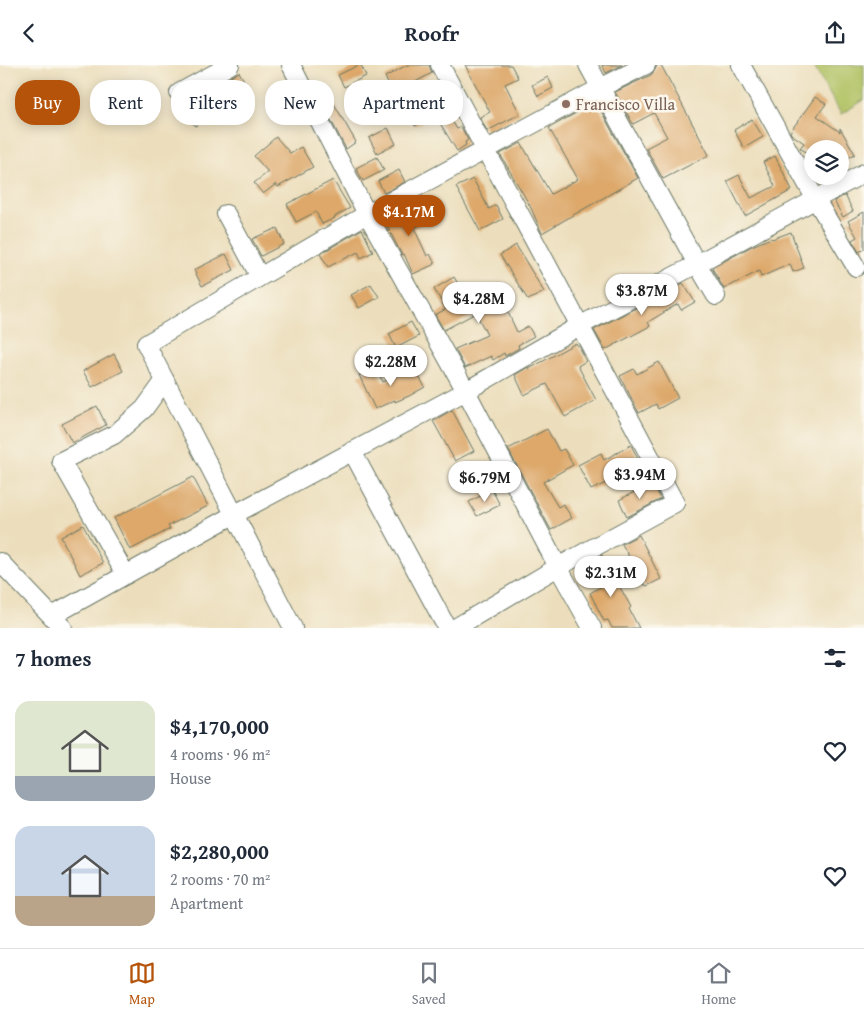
<!DOCTYPE html>
<html lang="en">
<head>
<meta charset="utf-8">
<style>
  body { margin:0; font-family:"Gentium Book Plus",serif; background:#f2f2f3; color:#1f2937; height:100vh; display:flex; flex-direction:column; font-size:19px; white-space:nowrap }
  * { box-sizing:border-box; margin:0 }
  p { font-size:16px; color:#747a83 }
  .icon { flex:none; width:28px; height:28px; fill:none; stroke:currentColor; stroke-width:2; stroke-linecap:round; stroke-linejoin:round }
  .map { position:relative; height:563px; overflow:hidden }
  .drawer { display:flex; flex-direction:column; background:#fff; flex:1 }
  .drawer>* { flex:none }
  .guide { position:absolute; left:15px; top:15px; width:500px; height:45px; display:flex; gap:10px }
  .fabs { position:absolute; left:804px; top:75px; display:grid; gap:10px }
  .fabs a { display:grid; place-items:center; width:45px; height:45px; border-radius:50%; background:#fff; box-shadow:0 2px 12px #0003; font-size:25px }
  .price { position:absolute; translate:-50% -42px; padding:0 11px; border-radius:18px; background:#fff; color:#222; font-size:16px; line-height:32px; filter:drop-shadow(0 1px 2px #0008) }
  .price::after { content:''; position:absolute; left:50%; top:30px; width:15px; height:11px; margin-left:-8px; background:inherit; clip-path:polygon(0 0,100% 0,50% 100%) }
  .price.active { background:#b45309; color:#fff }
  ul { padding:0; list-style:none }
  li { display:flex; align-items:center; gap:15px; height:125px; padding:0 15px }
  li span { display:grid; place-items:center; flex:none; width:140px; height:100px; border-radius:15px; color:#555 }
  li>.icon { margin-inline-start:auto }
  span .icon { width:60px; height:60px; fill:#fffc; stroke-width:1 }
  li b { font-size:21px }
  h2 { display:flex; justify-content:space-between; align-items:center; height:60px; padding:0 15px; font-size:21px }
  .chip { padding:0 18px; border-radius:20px; background:#fff; box-shadow:0 2px 12px #0003; font-size:18px; line-height:45px }
  .chip.active { background:#b45309; color:#fff }
  header { display:flex; justify-content:space-between; align-items:center; height:65px; padding:0 15px; background:#fff; font-size:22px; font-weight:700 }
  .tab-bar { display:flex; justify-content:space-around; align-items:center; height:70px; border-top:1px solid #e0e1e3; background:#fff; font-size:14px; color:#747a83 }
  .tab-bar a { display:grid; justify-items:center; gap:2px }
  .tab-bar .active { color:#b45309 }
  .map>svg:first-child { display:block }
</style>
</head>
<body>
<header><svg class="icon" aria-label="back" viewBox="0 0 24 24"><path d="M15 5l-7 7 7 7"/></svg>Roofr<svg class="icon" aria-label="share" viewBox="0 0 24 24"><path d="M12 15V3M7 8l5-5 5 5M5 13v7h14v-7"/></svg></header>
<div class="map">
<svg width="864" height="563" viewBox="0 0 864 563">
  <rect width="100%" height="100%" fill="#fbf7ec"/>
  <filter id="ink" filterUnits="userSpaceOnUse"><feTurbulence type="fractalNoise" baseFrequency=".02" numOctaves="2"/><feDisplacementMap in="SourceGraphic" scale="10" xChannelSelector="R" yChannelSelector="G"/><feConvolveMatrix kernelMatrix="1 2 1 2 8 2 1 2 1" color-interpolation-filters="sRGB"/></filter>
  <filter id="wash" filterUnits="userSpaceOnUse"><feTurbulence type="fractalNoise" baseFrequency=".0096" numOctaves="4" result="noise"/><feDisplacementMap in="SourceGraphic" scale="20" xChannelSelector="R" yChannelSelector="G"/><feGaussianBlur stdDeviation="1.12" result="paint"/><feColorMatrix in="noise" values="0 0 0 0 0 0 0 0 0 0 0 0 0 0 0 0 0 1.4 0 .05"/><feComposite in="paint" operator="in"/></filter>
  <g filter="url(#wash)">
    <rect width="100%" height="100%" fill="#ecdebc"/>
    <path fill="#b2c366" stroke="#68804d" d="M813,0H864V35L841,49Z"/>
    <g id="blocks">
      <path fill="#dda86a" d="M359,0H361L366,11L344,22L338,10Z
        M407,0H429L432,8L393,29L385,12Z
        M465,0H511L518,13L505,19L520,49L487,66L480,52L490,47Z
        M602,0H622L606,8Z
        M657,0H661L709,90L663,114L646,83L667,72L654,48L633,59L615,27L651,10L655,5Z
        M239,7L249,24L239,30L229,13Z
        M548,12L553,23L538,31L532,20Z
        M287,28L293,38L279,45L274,35Z
        M329,30L356,77L346,84L320,34Z
        M442,30L449,43L445,45L457,64L461,62L468,75L465,77L466,80L457,86L435,50L415,61L408,49Z
        M194,32L210,46L196,61L180,47Z
        M815,32L826,39L817,51L840,67V63L855,89L840,98V84H812V91L800,83L804,78L791,69L790,67Z
        M596,37L638,113L542,168L530,141L500,89L521,78L551,129L578,114L549,63Z
        M752,54L763,72L744,83L734,65Z
        M388,63L396,79L377,88L369,73Z
        M276,72L290,88L301,82L313,102L278,122L276,119L263,129L254,118L268,107L254,91Z
        M775,91L792,125L745,151L727,116L739,110L751,133L775,121L763,97Z
        M377,92L384,105L363,116L356,103Z
        M399,105L405,117L384,128L378,116Z
        M473,114L489,144L496,140L503,154L480,166L456,122Z
        M333,115L350,143L334,152L335,153L322,159L316,147L296,157L287,139Z
        M845,130L853,146L843,152L834,136Z
        M412,137L424,158L414,163L427,191L430,189L435,199L413,209L404,189L402,190L383,153Z
        M864,147V184L859,187L852,175L857,172L848,156Z
        M277,163L284,179L261,191L252,174Z
        M362,164L373,187L361,193L358,187L328,202L320,189Z
        M791,167L804,203L793,207L790,199L761,212L759,206L724,224L712,203L752,181L771,173L772,174Z
        M516,180L544,227L528,235L500,190Z
        M226,189L234,205L202,221L194,205Z
        M454,212L466,233L482,224L496,248L506,243L517,267L528,261L534,271L518,280L519,283L505,291L504,288L493,295L491,291L465,303L455,284L487,270L476,248L444,265L435,250L446,244L434,224Z
        M683,218L695,237L681,245L678,239L648,257L650,261L605,285L594,265Z
        M371,219L379,232L359,243L351,230Z
        M411,257L419,271L396,283L389,269Z
        M576,278L586,296L578,301L596,335L565,352L547,319L524,330L515,310L528,302L529,304Z
        M114,289L123,306L92,322L83,306Z
        M659,297L678,333L658,344L656,339L639,348L620,311L634,304L637,309Z
        M375,302L383,317L414,303L425,322L409,331L395,337V335L375,344L359,310Z
        M97,341L106,360L72,378L62,359Z
        M452,345L474,386L455,396L433,356Z
        M547,364L559,386L564,384L573,400L543,417L558,442L563,439L572,453L551,465L508,384Z
        M631,380L638,394L611,410L614,414L591,425L578,400L601,388L604,395Z
        M193,412L208,441L168,461L170,464L130,485L114,453Z
        M652,418L661,434L627,452L619,435Z
        M492,425L500,440L477,451L469,437Z
        M83,460L103,498L80,510L61,472Z
        M639,470L661,514L647,521L646,520H644L622,479Z
        M602,490L631,542L629,544L639,563H612L608,555L604,556L590,528L602,521L590,497Z"/>
    </g>
  </g>
  <g filter="url(#ink)">
    <use href="#blocks" fill-opacity="0" stroke="#677564" stroke-width="1"/>
    <g fill="none" stroke-linecap="round" stroke-linejoin="round">
      <g stroke="#677564" stroke-width="20">
        <path id="minor" d="M291,0L367,149L466,326L558,502L592,563
          M440,0L675,438L558,502L455,563
          M588,0L697,199L716,231
          M741,0L816,135L856,202
          M179,28L230,0
          M226,149L260,212
          M352,386L447,563
          M0,497L63,563
          M126,510L61,396L114,370L144,344L165,315
          M52,551L235,449L466,326L581,260L697,199L864,108
          M293,563L146,279L367,149L600,23L646,0"/>
      </g>
      <use href="#minor" stroke="#fff" stroke-width="18"/>
    </g>
  </g>
  <circle fill="#8d6e63" stroke="#fbf7ec" stroke-width="2" cx="566" cy="39" r="5"/>
  <g text-anchor="middle" stroke-width="5" stroke-linejoin="round" paint-order="stroke">
    <g font-size="16" fill="#785e54" stroke="#fbf7ec" text-anchor="start">
      <text x="576" y="45">Francisco Villa</text>
    </g>
  </g>
</svg>
<div class="fabs">
<a><svg class="icon" aria-label="layers" viewBox="0 0 24 24"><path d="M12 4l9 5-9 5-9-5zM3 14l9 5 9-5"/></svg></a>
</div>
<b class="price active" style="left:409px;top:172px">$4.17M</b>
<b class="price" style="left:642px;top:251px">$3.87M</b>
<b class="price" style="left:479px;top:259px">$4.28M</b>
<b class="price" style="left:391px;top:322px">$2.28M</b>
<b class="price" style="left:640px;top:435px">$3.94M</b>
<b class="price" style="left:485px;top:438px">$6.79M</b>
<b class="price" style="left:611px;top:533px">$2.31M</b>
<div class="guide">
<a class="chip active">Buy</a>
<a class="chip">Rent</a>
<a class="chip">Filters</a>
<a class="chip">New</a>
<a class="chip">Apartment</a>
</div>
</div>
<section class="drawer">
<h2>7 homes<svg class="icon" aria-label="filters" viewBox="0 0 24 24"><path d="M4 7h16M4 17h16"/><circle cx="9" cy="7" r="2"/><circle cx="15" cy="17" r="2"/></svg></h2>
<ul>
<li><span style="background:linear-gradient(#dfe7d0 75%,#9aa5b1 0)"><svg class="icon" aria-label="home" viewBox="0 0 24 24"><path d="M3 11l9-7 9 7M6 9v11h12V9"/></svg></span><div><b>$4,170,000</b><p>4 rooms · 96 m²</p><p>House</p></div><svg class="icon" aria-label="heart" viewBox="0 0 24 24"><path d="M12 20l-8-8c-3-5 5-10 8-4 3-6 11-1 8 4z"/></svg></li>
<li><span style="background:linear-gradient(#c9d6e8 70%,#b9a48a 0)"><svg class="icon" aria-label="home" viewBox="0 0 24 24"><path d="M3 11l9-7 9 7M6 9v11h12V9"/></svg></span><div><b>$2,280,000</b><p>2 rooms · 70 m²</p><p>Apartment</p></div><svg class="icon" aria-label="heart" viewBox="0 0 24 24"><path d="M12 20l-8-8c-3-5 5-10 8-4 3-6 11-1 8 4z"/></svg></li>
</ul>
</section>
<nav class="tab-bar">
<a class="active"><svg class="icon" aria-label="map" viewBox="0 0 24 24"><path d="M3 6l6-2 6 2 6-2v14l-6 2-6-2-6 2zM9 4v14M15 6v14"/></svg>Map</a>
<a><svg class="icon" aria-label="saved" viewBox="0 0 24 24"><path d="M7 4h10v16l-5-4-5 4z"/></svg>Saved</a>
<a><svg class="icon" aria-label="home" viewBox="0 0 24 24"><path d="M3 11l9-7 9 7M6 9v11h12V9"/></svg>Home</a>
</nav>
</body>
</html>
